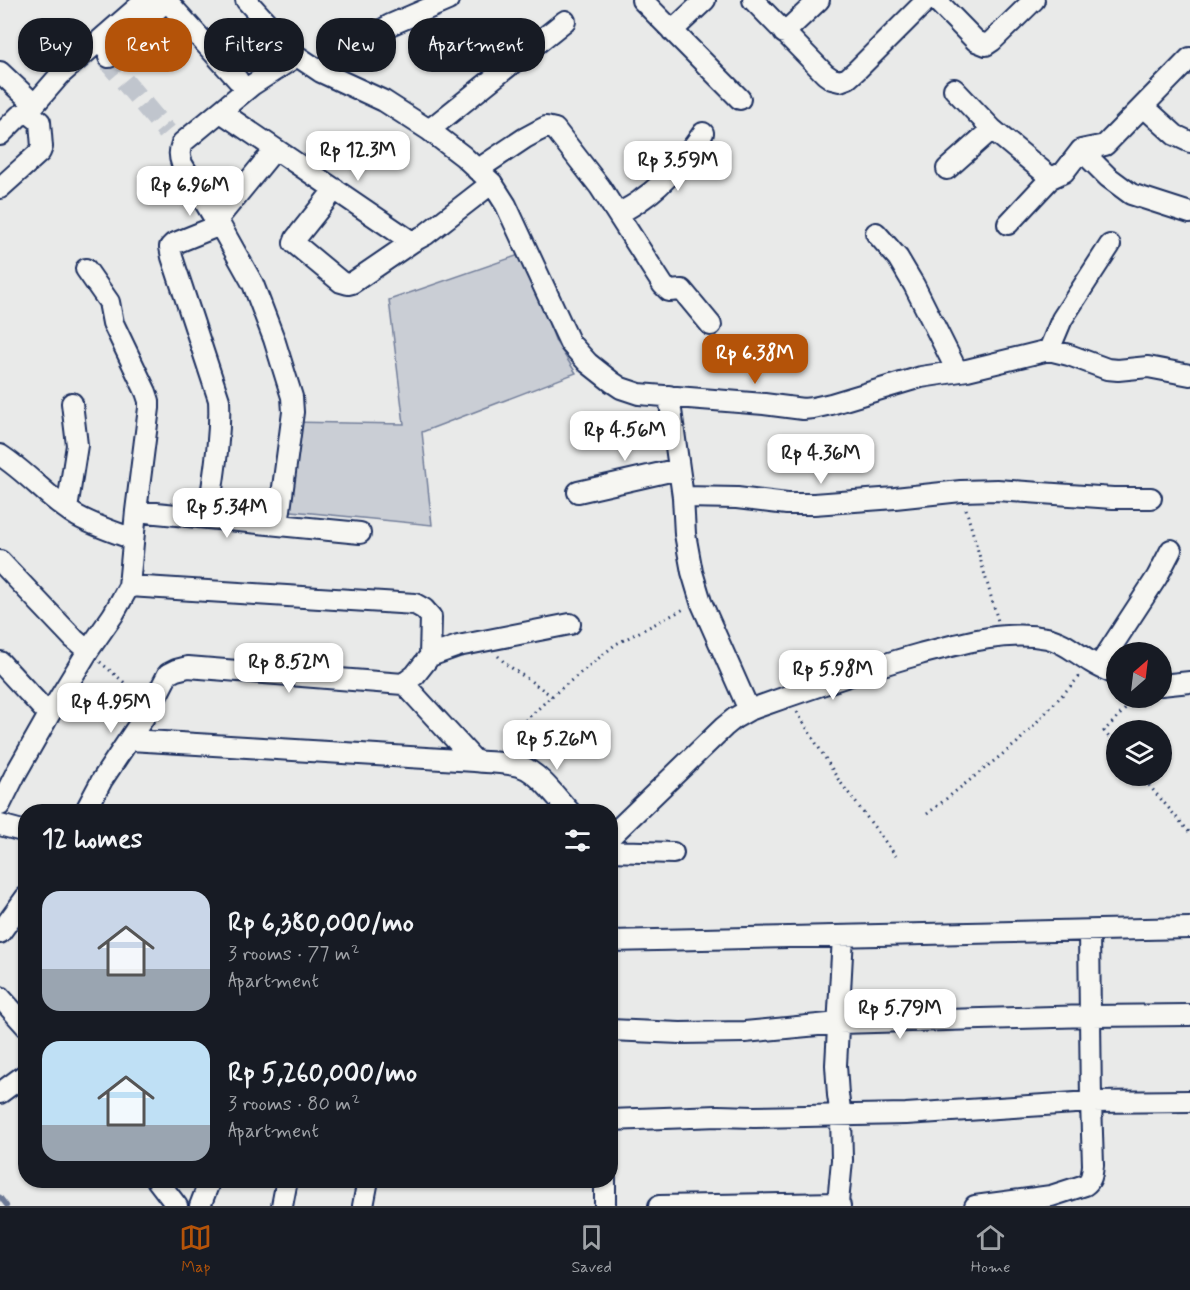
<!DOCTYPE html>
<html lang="en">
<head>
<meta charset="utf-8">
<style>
  body { margin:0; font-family:Mynerve,sans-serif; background:#20242c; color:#f1f3f6; height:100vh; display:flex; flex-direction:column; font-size:22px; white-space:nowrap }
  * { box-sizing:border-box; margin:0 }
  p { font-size:20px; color:#9ea1a6 }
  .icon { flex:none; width:33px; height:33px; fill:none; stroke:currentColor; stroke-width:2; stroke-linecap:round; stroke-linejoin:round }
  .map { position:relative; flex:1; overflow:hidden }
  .sheet { position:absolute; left:18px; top:804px; width:600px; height:384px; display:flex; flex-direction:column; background:#171b24; border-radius:24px; box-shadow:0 2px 4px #0004 }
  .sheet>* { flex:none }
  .guide { position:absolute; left:18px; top:18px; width:600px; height:54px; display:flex; gap:12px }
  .needle { width:39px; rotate:28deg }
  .buttons { position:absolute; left:1106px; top:642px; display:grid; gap:12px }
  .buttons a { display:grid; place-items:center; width:66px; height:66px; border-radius:50%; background:#171b24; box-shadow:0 2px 4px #0004; font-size:30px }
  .price { position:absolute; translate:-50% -51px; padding:0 14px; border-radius:12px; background:#fff; color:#222; font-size:20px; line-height:39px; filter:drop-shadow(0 2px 3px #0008) }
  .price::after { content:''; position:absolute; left:50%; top:36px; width:18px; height:14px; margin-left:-9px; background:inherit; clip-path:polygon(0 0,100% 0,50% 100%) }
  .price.on { background:#b45309; color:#fff }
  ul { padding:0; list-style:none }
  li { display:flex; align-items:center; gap:18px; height:150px; padding:0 24px }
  li span { display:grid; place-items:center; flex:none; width:168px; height:120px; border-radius:18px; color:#555 }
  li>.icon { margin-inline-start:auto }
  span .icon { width:72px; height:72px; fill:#fffc; stroke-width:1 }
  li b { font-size:26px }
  h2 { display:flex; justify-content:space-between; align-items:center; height:72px; padding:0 24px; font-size:26px }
  .tag { padding:0 21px; border-radius:24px; background:#171b24; box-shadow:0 2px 4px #0004; font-size:21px; line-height:54px }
  .tag.on { background:#b45309; color:#fff }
  .menu { display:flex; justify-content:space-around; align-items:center; height:84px; border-top:2px solid #363941; background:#171b24; font-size:16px; color:#9ea1a6 }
  .menu a { display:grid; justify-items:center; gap:3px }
  .menu .on { color:#b45309 }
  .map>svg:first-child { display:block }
</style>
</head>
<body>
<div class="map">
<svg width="1190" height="1206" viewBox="0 0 1190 1206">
  <rect width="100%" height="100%" fill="#e9eae9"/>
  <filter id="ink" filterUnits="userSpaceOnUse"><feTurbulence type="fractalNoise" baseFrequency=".0167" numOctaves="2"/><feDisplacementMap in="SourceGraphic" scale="12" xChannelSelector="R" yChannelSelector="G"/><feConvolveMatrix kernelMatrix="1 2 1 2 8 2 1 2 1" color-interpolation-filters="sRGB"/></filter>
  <g filter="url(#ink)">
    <path fill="#caced5" stroke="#727e9a" stroke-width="1.5" d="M522,254L556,342L576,373L422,432L432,525L282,510L289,422L404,424L389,300Z"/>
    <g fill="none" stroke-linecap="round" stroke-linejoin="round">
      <path stroke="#6c7995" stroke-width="4.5" d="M0,1197L7,1206"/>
      <path stroke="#c0c5cd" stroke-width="20" stroke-dasharray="20 10" stroke-linecap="butt" d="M109,57L108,61L115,70L167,132"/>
      <g stroke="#1b2f5e" stroke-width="24">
        <path id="minor" d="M246,0L297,56L321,72
          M448,0L390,25L345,53L321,72L384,101L429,130L463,156L492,183L506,205L570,343L588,363L612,382L621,388L639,394L764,404L803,409L813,408L831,404L921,377L967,370L1049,350L1069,355L1107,369L1118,370L1148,367L1190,375
          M642,0L740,99
          M753,0L825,74L832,79L840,81L848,78L857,70L927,0
          M936,0L976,41L986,45L992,41L1034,0
          M167,1L238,80
          M672,31L705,0
          M784,33L819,0
          M109,57L112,48L168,0
          M0,72L34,104
          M954,89L992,129L1051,178L1064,172L1081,150L1105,145L1190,58
          M1143,106L1175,135L1190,142
          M221,112L412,242L425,235L492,183
          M429,130L565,21
          M0,135L19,116L28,112
          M275,149L216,221L182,164C179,156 179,151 182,143L252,85L297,56
          M1081,150L1108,177L1131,194L1190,213
          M947,169L992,129
          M477,170L525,138L538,131L546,127L555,129L600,187L663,285L669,291L682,290L711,325
          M0,188L40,152L42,147L40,122L28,112L60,75L146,0
          M335,189L296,238L294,243L341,282L348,284L352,283L412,242
          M618,214C626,209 635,205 642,199C667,182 686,157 703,133
          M1008,224L1051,178
          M876,233L898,258L914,285L957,371
          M86,269L109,302L113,323L146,392L149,401V408L136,511
          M1049,350L1062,319L1110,245
          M669,396L683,497L685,534L692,572L701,602L749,710
          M0,455C28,473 50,500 77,516C95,526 114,532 133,539
          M578,492L679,469
          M683,497L737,498L787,504H814L895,498L961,491L997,490L1113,498H1151
          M67,509L77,445L72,403
          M208,518C213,479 221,439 219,400L172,257L170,247L173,244L220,225L253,284L274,339L292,397L293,412L278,525
          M0,561L74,639L88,651
          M129,586L136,511L360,533
          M430,656L458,646L570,624
          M0,662L49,715L16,773L0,805
          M1099,666L1157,577L1171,550
          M1161,685L1190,682
          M49,715L88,651L113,615L129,586L415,604L424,609L431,617L430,656L415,675L403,684
          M475,761C490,763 508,762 522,767C539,773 557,798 570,812
          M85,812L102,780L152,705L168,674L176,670L188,667L403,684L408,688L475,761L130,740
          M0,825L26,832
          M610,837L724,727L735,718L749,710C806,690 862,670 920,654C961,643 1005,630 1047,638C1063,641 1077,654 1091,662C1099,667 1108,671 1116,674
          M610,851L673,853
          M0,933L26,897
          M610,941L1190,928
          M0,997L26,1026
          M610,1030L680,1033L745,1032L839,1023L1090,1016L1190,1015
          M0,1093L26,1074
          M610,1120L718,1116L754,1117L906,1114L1091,1102L1190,1101
          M157,1180L177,1206
          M200,1206L210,1180
          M282,1206L287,1180
          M363,1206L368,1180
          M605,1206V1180
          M659,1206L838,1203
          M840,1206L838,1203L842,1160L841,1116L838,1095L836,1065L843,936
          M975,1206L1051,1196L1085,1185C1092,1180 1092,1174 1093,1165L1091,1102L1089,931"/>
      </g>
      <path stroke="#1b2f5e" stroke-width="3" stroke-dasharray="1.5 4.5" stroke-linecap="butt" d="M966,509L998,621
        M498,656L506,664L552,696
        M100,662L139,695
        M797,712L838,779L896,856
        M1116,746L1104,731L1136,698
        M506,747L504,744L506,738L552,696L616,644L686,608
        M1141,776L1190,833
        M927,814L1018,742L1081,675"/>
      <use href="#minor" stroke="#f6f6f2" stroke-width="20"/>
    </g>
  </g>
</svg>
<div class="buttons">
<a><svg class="needle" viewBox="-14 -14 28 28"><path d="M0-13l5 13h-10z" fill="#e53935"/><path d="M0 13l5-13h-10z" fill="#9ea1a6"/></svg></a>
<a><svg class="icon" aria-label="layers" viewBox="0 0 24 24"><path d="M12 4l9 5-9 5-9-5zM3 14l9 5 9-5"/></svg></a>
</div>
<b class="price" style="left:358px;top:182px">Rp 12.3M</b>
<b class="price" style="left:678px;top:192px">Rp 3.59M</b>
<b class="price" style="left:190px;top:217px">Rp 6.96M</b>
<b class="price on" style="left:755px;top:385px">Rp 6.38M</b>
<b class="price" style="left:625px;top:462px">Rp 4.56M</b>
<b class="price" style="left:821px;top:485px">Rp 4.36M</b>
<b class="price" style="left:227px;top:539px">Rp 5.34M</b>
<b class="price" style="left:289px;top:694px">Rp 8.52M</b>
<b class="price" style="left:833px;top:701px">Rp 5.98M</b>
<b class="price" style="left:111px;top:734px">Rp 4.95M</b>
<b class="price" style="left:557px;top:771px">Rp 5.26M</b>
<b class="price" style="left:900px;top:1040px">Rp 5.79M</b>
<div class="guide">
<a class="tag">Buy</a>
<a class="tag on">Rent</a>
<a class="tag">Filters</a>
<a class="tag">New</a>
<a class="tag">Apartment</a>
</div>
<section class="sheet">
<h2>12 homes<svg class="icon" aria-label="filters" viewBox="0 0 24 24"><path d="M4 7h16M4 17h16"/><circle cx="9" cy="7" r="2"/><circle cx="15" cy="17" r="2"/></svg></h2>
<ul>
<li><span style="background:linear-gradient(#c9d6e8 65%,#9aa5b1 0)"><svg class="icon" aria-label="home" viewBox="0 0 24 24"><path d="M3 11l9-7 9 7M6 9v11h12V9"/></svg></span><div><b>Rp 6,380,000/mo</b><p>3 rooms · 77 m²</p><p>Apartment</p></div></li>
<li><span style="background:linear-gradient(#bfe0f5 70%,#9aa5b1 0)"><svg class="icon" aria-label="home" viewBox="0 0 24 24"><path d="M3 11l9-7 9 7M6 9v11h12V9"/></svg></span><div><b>Rp 5,260,000/mo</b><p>3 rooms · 80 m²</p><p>Apartment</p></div></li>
</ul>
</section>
</div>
<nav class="menu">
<a class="on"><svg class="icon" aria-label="map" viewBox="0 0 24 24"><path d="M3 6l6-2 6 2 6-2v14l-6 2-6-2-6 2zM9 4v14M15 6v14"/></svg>Map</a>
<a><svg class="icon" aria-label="saved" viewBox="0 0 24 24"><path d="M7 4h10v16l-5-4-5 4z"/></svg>Saved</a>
<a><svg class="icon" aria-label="home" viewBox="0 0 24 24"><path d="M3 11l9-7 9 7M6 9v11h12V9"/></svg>Home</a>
</nav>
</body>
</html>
